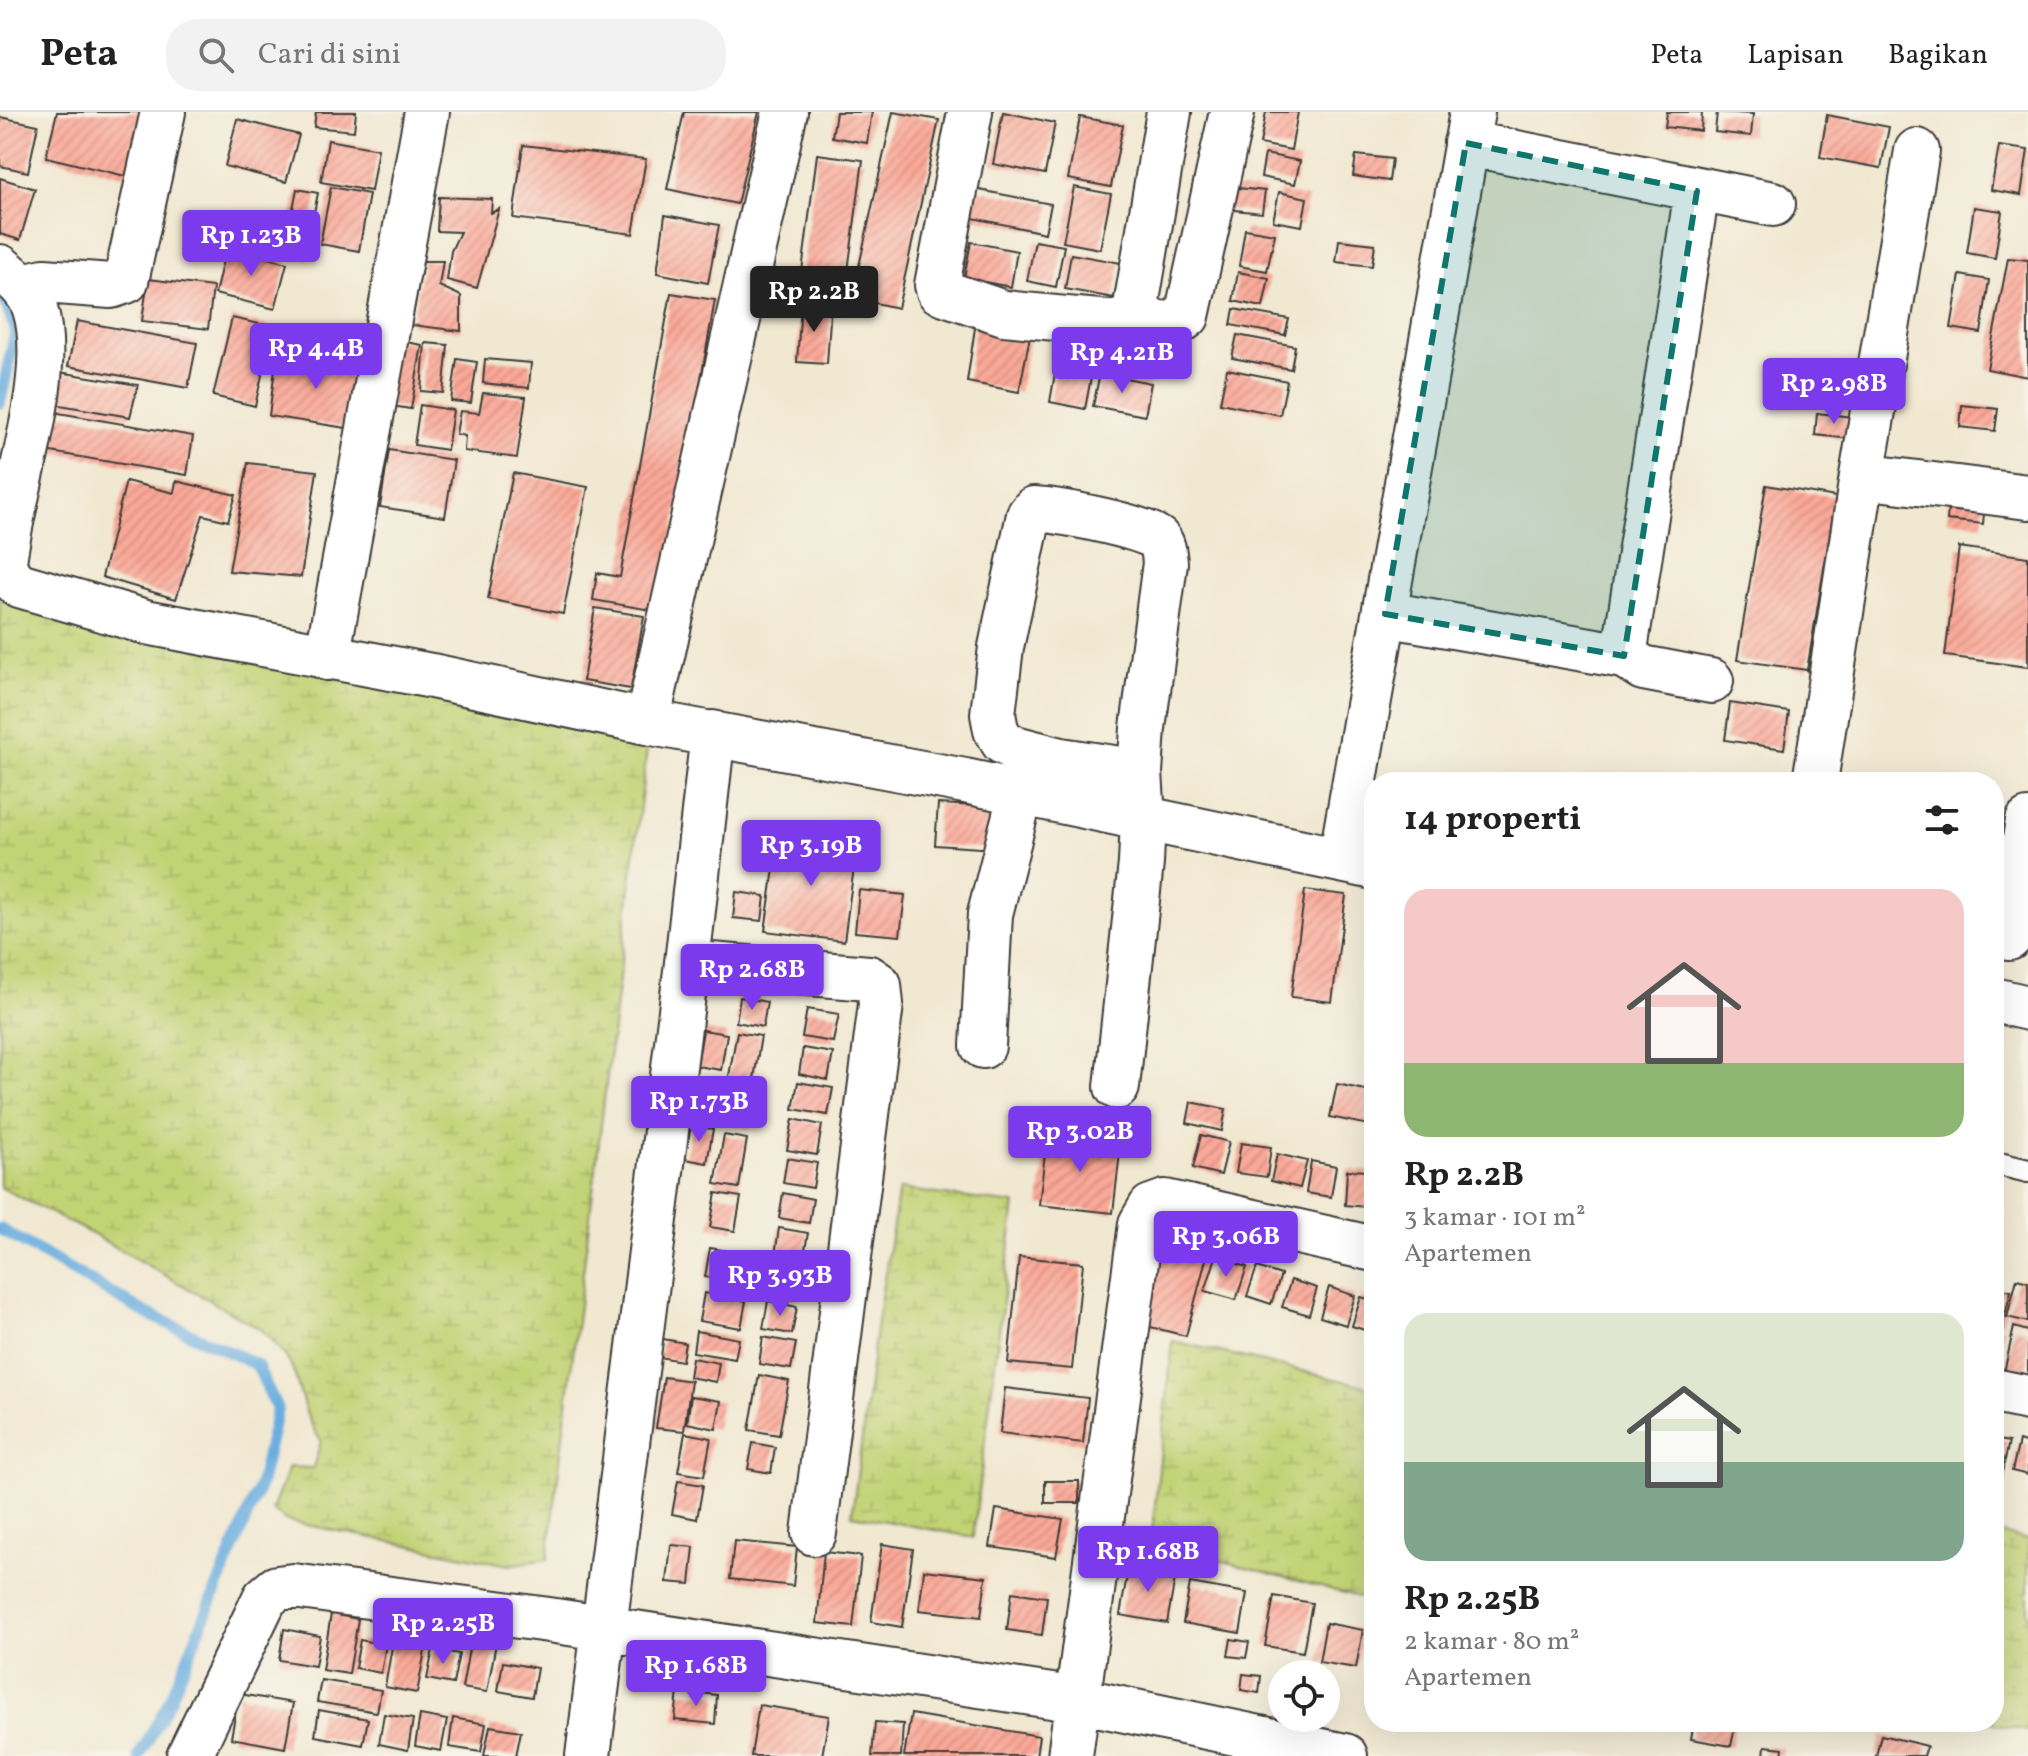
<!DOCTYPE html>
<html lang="id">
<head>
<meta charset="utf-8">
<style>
  body { margin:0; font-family:Vollkorn,serif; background:#f2f2f2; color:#222; height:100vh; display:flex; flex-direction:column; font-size:30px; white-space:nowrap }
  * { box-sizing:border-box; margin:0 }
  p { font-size:26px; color:#767676 }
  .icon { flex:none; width:44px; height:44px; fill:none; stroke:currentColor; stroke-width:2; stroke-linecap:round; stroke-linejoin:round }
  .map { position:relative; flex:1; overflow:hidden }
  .side { position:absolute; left:1364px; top:660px; width:640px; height:960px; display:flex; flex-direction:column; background:#fff; border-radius:32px; box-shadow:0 8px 32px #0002 }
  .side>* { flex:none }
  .buttons { position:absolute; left:1268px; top:1548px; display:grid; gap:16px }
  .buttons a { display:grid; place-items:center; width:72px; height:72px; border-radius:50%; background:#fff; box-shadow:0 8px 32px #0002; font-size:40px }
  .price { position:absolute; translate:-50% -68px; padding:0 18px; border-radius:8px; background:#7c3aed; color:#fff; font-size:26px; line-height:52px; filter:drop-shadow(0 2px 4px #0008) }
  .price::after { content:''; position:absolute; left:50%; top:48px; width:24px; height:18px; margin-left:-12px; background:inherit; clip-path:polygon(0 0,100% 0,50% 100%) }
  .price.on { background:#222; color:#fff }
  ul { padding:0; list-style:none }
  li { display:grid; align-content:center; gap:16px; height:424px; padding:0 40px }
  li span { display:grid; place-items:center; height:248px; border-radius:24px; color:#555 }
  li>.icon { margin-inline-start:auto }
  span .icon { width:144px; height:144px; fill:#fffc; stroke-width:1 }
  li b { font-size:34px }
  h2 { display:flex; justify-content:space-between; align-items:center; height:96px; padding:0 40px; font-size:34px }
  header { display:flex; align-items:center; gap:48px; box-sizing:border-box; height:112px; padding:0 40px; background:#fff; border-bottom:2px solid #e0e0e0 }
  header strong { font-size:38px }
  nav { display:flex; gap:44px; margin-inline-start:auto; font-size:28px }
  .search { width:560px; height:72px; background:#f2f2f2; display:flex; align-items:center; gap:20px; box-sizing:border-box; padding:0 28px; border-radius:32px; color:#767676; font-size:30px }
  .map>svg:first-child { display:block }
</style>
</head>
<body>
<header>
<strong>Peta</strong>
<div class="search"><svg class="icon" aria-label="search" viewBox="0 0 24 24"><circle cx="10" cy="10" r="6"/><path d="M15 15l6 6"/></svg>Cari di sini</div>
<nav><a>Peta</a><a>Lapisan</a><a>Bagikan</a></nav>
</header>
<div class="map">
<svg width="2028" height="1644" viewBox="0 0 2028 1644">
  <defs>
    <pattern id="wetland-marsh" width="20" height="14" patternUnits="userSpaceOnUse" patternTransform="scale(2)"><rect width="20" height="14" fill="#c2d376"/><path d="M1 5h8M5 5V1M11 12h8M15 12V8" fill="none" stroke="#a6b566"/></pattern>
    <pattern id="building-hatch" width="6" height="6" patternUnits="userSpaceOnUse" patternTransform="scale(2)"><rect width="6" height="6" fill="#faa897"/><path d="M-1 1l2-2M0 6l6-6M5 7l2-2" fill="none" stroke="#d69082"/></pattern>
  </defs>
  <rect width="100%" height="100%" fill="#f7f3e8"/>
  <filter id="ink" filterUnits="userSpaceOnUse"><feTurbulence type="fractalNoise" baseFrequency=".0125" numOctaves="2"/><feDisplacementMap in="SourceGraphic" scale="16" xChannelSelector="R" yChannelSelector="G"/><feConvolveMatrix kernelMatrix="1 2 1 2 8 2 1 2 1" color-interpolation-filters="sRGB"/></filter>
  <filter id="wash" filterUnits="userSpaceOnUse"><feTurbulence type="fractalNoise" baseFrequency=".006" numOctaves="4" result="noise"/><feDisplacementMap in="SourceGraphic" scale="32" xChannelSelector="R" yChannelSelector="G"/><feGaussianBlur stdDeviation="1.8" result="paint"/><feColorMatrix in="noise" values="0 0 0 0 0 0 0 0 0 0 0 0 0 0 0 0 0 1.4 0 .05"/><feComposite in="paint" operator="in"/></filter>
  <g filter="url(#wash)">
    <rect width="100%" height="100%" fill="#f1e8d1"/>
    <path fill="url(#wetland-marsh)" stroke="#6f7849" stroke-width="2" d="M0,487L278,554L649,621L548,1447L509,1453L287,1409L272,1398L289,1355L313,1356L321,1329C306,1307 302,1287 295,1263C290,1246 273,1229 260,1217L92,1122L0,1075Z
      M899,1077L1015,1092L973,1425L852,1403L877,1209Z
      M1173,1229L1374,1276V1489L1151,1430Z
      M1994,1420L2028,1428V1619L1988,1610H1994Z"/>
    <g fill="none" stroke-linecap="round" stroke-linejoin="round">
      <path stroke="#6aaee0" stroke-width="12" d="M0,185L4,187L16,218L0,291
        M0,1117L144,1200L257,1253L277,1297L260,1373L170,1588L139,1644"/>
    </g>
    <g id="blocks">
      <path fill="url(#building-hatch)" d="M57,0H154L138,67L46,45Z
        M316,0H356L354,19L314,15Z
        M684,0H759L737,92L667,77Z
        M836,0H872L867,31L832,25Z
        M893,0L939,8L898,196L852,186Z
        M1003,0L1055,11L1045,62L993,52Z
        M1266,0H1298L1291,38L1260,32Z
        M1667,0H1702L1701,19L1665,15Z
        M1717,0L1753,2L1751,24L1715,20Z
        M1827,3L1889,15L1881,56L1820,45Z
        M0,5L38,13L28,60L0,54Z
        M1080,5L1123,13L1111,75L1068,67Z
        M237,7L299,23L286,70L225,54Z
        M328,28L378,37L371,79L321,70Z
        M523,33L646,47L633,122L513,106Z
        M1999,34L2028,38L2021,83L1991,78Z
        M817,42L863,48L845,181L800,175Z
        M1265,42L1300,49L1295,72L1261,65Z
        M1356,43L1392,47L1389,69L1353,64Z
        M0,66L35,77L20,128L0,122Z
        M331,75L369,82L359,139L320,132Z
        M1074,75L1111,82L1100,137L1063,130Z
        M1229,75L1265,79L1262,101L1226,97Z
        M297,77L318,81L305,145L284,141Z
        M974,77L1051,92L1045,121L968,105Z
        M1279,80L1307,86L1302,114L1273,109Z
        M439,85L492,87L491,101L499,97L477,176L447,168L451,139L460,120L437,119Z
        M1974,95L2002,99L1995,146L1967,141Z
        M665,103L719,113L708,171L657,161Z
        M1245,117L1275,122L1267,159L1239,154Z
        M1339,128L1375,132L1372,154L1336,150Z
        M1035,129L1064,134L1056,175L1027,169Z
        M971,130L1017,139L1011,175L964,166Z
        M226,135L287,151L275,197L215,182Z
        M1071,142L1121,151L1114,186L1065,177Z
        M2008,146L2028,148V265L1987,257Z
        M423,149H443L439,174L461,184V219L411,213Z
        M1238,160L1269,166L1263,195L1233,189Z
        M1960,163L1989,168L1981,221L1951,216Z
        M148,167L213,175L208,217L142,209Z
        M671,181L715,188L663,480L651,498L593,488L597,461L620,465Z
        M801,192L831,193L827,252L797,250Z
        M1234,197L1289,207L1285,223L1231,213Z
        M232,206L273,215L255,294L213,284Z
        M77,209L197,231L188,276L68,254Z
        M976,209L1031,219L1019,280L967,270Z
        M1237,223L1295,234L1291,257L1232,246Z
        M1061,227L1097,234L1085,297L1050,290Z
        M396,228L422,233L411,297L385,293Z
        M425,231L448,233L443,281L421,279Z
        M277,241L365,254L353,317L269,304Z
        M457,247L477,250L471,291L451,289Z
        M485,247L531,251L529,276L483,271Z
        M1227,257L1287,269L1280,303L1220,291Z
        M59,260L138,273L130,305L54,292Z
        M1100,261L1151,271L1145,304L1093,294Z
        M483,281L526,285L517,346L464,339L465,324L456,322L460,299L479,301Z
        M420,293L453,298L447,338L414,333Z
        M1962,293L1998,297L1995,319L1960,315Z
        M47,299L193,324L187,363L39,338Z
        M1817,301L1853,305L1851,327L1815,323Z
        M389,338L454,348L445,405L380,395Z
        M248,351L317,359L301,465L229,459Z
        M513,361L588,375L563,502L488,487Z
        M126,369L174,381L176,369L236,383L228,409L203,403L176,487L102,465Z
        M1766,373L1836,385L1807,558L1737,548Z
        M1949,386L1985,390L1983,412L1947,408Z
        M1959,435L2028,445V555L1945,544Z
        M595,496L644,504L631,577L583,569Z
        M1730,591L1789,600L1784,637L1725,628Z
        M938,692L998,695L995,737L935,733Z
        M779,722L857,733L844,829L765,819Z
        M859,778L905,783L900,824L855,820Z
        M1305,778L1346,783L1332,890L1291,885Z
        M736,780L765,784L762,809L733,806Z
        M740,885L767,890L763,915L736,910Z
        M807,897L839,902L833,930L802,925Z
        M703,918L727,922L721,958L697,954Z
        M737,920L761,924L752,979L727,975Z
        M803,936L833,941L828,968L799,962Z
        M798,970L833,976L828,1003L793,997Z
        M1337,972L1374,980V1014L1330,1005Z
        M724,985L755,991L751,1017L719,1011Z
        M1191,990L1226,997L1222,1019L1187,1011Z
        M793,1007L822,1013L817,1043L787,1038Z
        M691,1014L713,1017L707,1051L685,1047Z
        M724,1023L747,1027L739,1076L715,1072Z
        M1201,1023L1229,1030L1221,1063L1193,1056Z
        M1047,1024L1121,1032L1113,1101L1039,1093Z
        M1241,1031L1271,1035L1267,1065L1236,1061Z
        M1277,1042L1307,1049L1300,1076L1271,1069Z
        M787,1046L817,1051L813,1076L783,1071Z
        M1311,1049L1336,1054L1331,1085L1306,1081Z
        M1347,1058L1369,1059L1367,1095L1345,1093Z
        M716,1081L741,1085L735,1119L710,1115Z
        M783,1081L813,1087L809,1111L779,1106Z
        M1164,1112L1212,1124L1186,1224L1139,1212Z
        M779,1116L808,1121L803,1149L775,1143Z
        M710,1136L735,1140L729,1169L705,1165Z
        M1019,1145L1083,1151L1072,1257L1008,1251Z
        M1216,1145L1247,1155L1236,1188L1205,1179Z
        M775,1153L803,1159L798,1187L770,1182Z
        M1257,1155L1281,1163L1271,1192L1247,1184Z
        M2017,1167L2028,1170V1210L2007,1205Z
        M1291,1168L1317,1176L1309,1203L1282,1195Z
        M1329,1175L1355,1184L1346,1213L1320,1205Z
        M1994,1175L2011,1179L2003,1211L1994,1208Z
        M704,1181L746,1189L741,1216L699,1209Z
        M1361,1185L1374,1189V1221L1352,1214Z
        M768,1189L797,1195L792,1222L763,1217Z
        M1994,1214L2004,1216L1995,1252H1994Z
        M2014,1215L2028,1219V1267L2003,1265Z
        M696,1219L739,1227L735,1247L693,1240Z
        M763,1225L796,1231L791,1257L759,1252Z
        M663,1227L685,1231L682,1249L659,1245Z
        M692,1246L719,1251L716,1270L689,1265Z
        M759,1263L789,1269L779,1323L749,1318Z
        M664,1265L691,1269L684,1319L656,1316Z
        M1005,1276L1088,1286L1083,1331L1000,1321Z
        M691,1284L721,1289L716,1317L687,1311Z
        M685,1321L711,1326L704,1364L678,1360Z
        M1994,1327L2009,1330L2001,1365L1994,1363Z
        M2019,1329L2028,1332V1363L2012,1359Z
        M753,1331L775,1335L771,1361L748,1357Z
        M678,1369L703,1373L697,1407L672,1402Z
        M1045,1369H1079V1391H1045Z
        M996,1397L1063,1407L1056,1445L990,1435Z
        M734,1429L797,1435L793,1474L730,1467Z
        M882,1432L913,1437L902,1515L871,1510Z
        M671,1433L694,1435L690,1472L667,1470Z
        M824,1440L861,1444L853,1515L817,1511Z
        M1129,1453L1176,1461L1167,1511L1120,1503Z
        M924,1458L986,1465L981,1505L919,1498Z
        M1190,1471L1247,1481L1240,1521L1183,1511Z
        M1012,1480L1047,1485L1042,1523L1007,1518Z
        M1274,1484L1312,1491L1303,1540L1265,1534Z
        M331,1502L358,1507L349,1562L322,1558Z
        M1326,1511L1363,1518L1356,1556L1319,1550Z
        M396,1512L429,1517L417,1581L385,1575Z
        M284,1517L320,1524L315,1554L279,1548Z
        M471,1526L496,1531L487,1580L462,1576Z
        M1231,1527L1249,1530L1246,1546L1228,1544Z
        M360,1528L386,1533L381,1561L355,1556Z
        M433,1537L459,1542L453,1572L427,1567Z
        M503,1550L537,1556L532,1585L498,1579Z
        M1243,1562L1261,1564L1259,1581L1241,1578Z
        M321,1568L381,1578L377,1600L317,1590Z
        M678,1579L717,1583L715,1612L675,1608Z
        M239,1582L293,1591L285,1636L231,1626Z
        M759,1593L829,1604L822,1644H751Z
        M319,1598L368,1607L363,1633L315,1624Z
        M384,1602L413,1607L408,1638L379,1632Z
        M911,1602L1039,1624L1036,1644H904Z
        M420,1603L447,1608L441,1639L415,1634Z
        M453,1606L486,1612L481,1640L449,1635Z
        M875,1610L903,1612L901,1644H872Z
        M1694,1610H1736L1731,1634L1691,1627Z
        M490,1614L521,1619L516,1644H484Z
        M1881,1623L1927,1634L1924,1644H1876Z
        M1765,1634L1783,1636L1782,1644H1764Z"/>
    </g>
  </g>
  <g filter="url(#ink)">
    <use href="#blocks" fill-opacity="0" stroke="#3c3b37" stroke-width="2"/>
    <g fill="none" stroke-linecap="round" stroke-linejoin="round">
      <g stroke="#3c3b37" stroke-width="26">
        <path id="lane" d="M1995,1051L2028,1059"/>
      </g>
      <g stroke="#3c3b37" stroke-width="48">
        <path id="street" d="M970,0L937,173L939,179L1004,201L1109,211L1134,206L1169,0
          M1466,31L1773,92
          M0,155C15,167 29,178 35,197C56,265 10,385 3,458L19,473L146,510L432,564L647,610L965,669L1374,755
          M23,174L44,169L111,174L126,169L163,0
          M1134,206C1152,209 1172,218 1187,204L1232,0
          M1862,364L2028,385
          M1385,502L1624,544L1643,556L1711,569
          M1624,544L1697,79
          M327,546L427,0
          M647,610L785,0
          M1815,670L1862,364L1917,39
          M1341,748L1472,0
          M2009,826L2028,709
          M687,851L869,866L879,873L881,892L814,1421
          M1994,888L2028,896
          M983,934L990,802L1021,680
          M1117,975L1141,751L1143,706L1140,660L1143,616L1165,451C1164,443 1164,433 1158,427C1143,414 1055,398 1034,397L1029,403L1001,535L993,602L996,618L1003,630L1015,636L1061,648L1140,660
          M1994,1279L2028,1286
          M189,1644L265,1486L277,1476L293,1474L549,1508L1078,1588L1345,1644
          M588,1644L687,851L713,621
          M1070,1644L1141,1112L1151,1095L1165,1090L1374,1137"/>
      </g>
      <use href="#lane" stroke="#fff" stroke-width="22"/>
      <use href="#street" stroke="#fff" stroke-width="44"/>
    </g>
  </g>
  <path fill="#0f766e" fill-opacity="0.2" stroke="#0f766e" stroke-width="6" stroke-dasharray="16 10" stroke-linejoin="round" d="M1466,31L1697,79L1624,544L1385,502Z"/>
</svg>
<div class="buttons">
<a><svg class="icon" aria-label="locate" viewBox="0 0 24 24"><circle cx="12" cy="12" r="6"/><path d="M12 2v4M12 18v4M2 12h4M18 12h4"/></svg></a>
</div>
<b class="price" style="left:251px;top:166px">Rp 1.23B</b>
<b class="price on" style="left:814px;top:222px">Rp 2.2B</b>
<b class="price" style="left:316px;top:279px">Rp 4.4B</b>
<b class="price" style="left:1122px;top:283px">Rp 4.21B</b>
<b class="price" style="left:1834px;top:314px">Rp 2.98B</b>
<b class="price" style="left:811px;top:776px">Rp 3.19B</b>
<b class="price" style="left:752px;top:900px">Rp 2.68B</b>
<b class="price" style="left:699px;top:1032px">Rp 1.73B</b>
<b class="price" style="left:1080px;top:1062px">Rp 3.02B</b>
<b class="price" style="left:1226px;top:1167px">Rp 3.06B</b>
<b class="price" style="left:780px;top:1206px">Rp 3.93B</b>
<b class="price" style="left:1148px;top:1482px">Rp 1.68B</b>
<b class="price" style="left:443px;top:1554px">Rp 2.25B</b>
<b class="price" style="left:696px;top:1596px">Rp 1.68B</b>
<section class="side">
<h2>14 properti<svg class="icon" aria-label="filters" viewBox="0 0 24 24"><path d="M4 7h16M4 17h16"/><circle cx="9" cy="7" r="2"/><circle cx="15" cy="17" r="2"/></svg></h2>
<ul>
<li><span style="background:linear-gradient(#f6c9c9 70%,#8fb573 0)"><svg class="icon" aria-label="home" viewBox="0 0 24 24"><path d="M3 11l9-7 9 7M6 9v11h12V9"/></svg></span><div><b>Rp 2.2B</b><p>3 kamar · 101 m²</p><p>Apartemen</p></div></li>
<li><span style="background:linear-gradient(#dfe7d0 60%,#7fa58c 0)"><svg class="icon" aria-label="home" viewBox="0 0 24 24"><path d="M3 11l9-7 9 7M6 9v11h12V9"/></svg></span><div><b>Rp 2.25B</b><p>2 kamar · 80 m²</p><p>Apartemen</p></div></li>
</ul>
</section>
</div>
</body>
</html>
